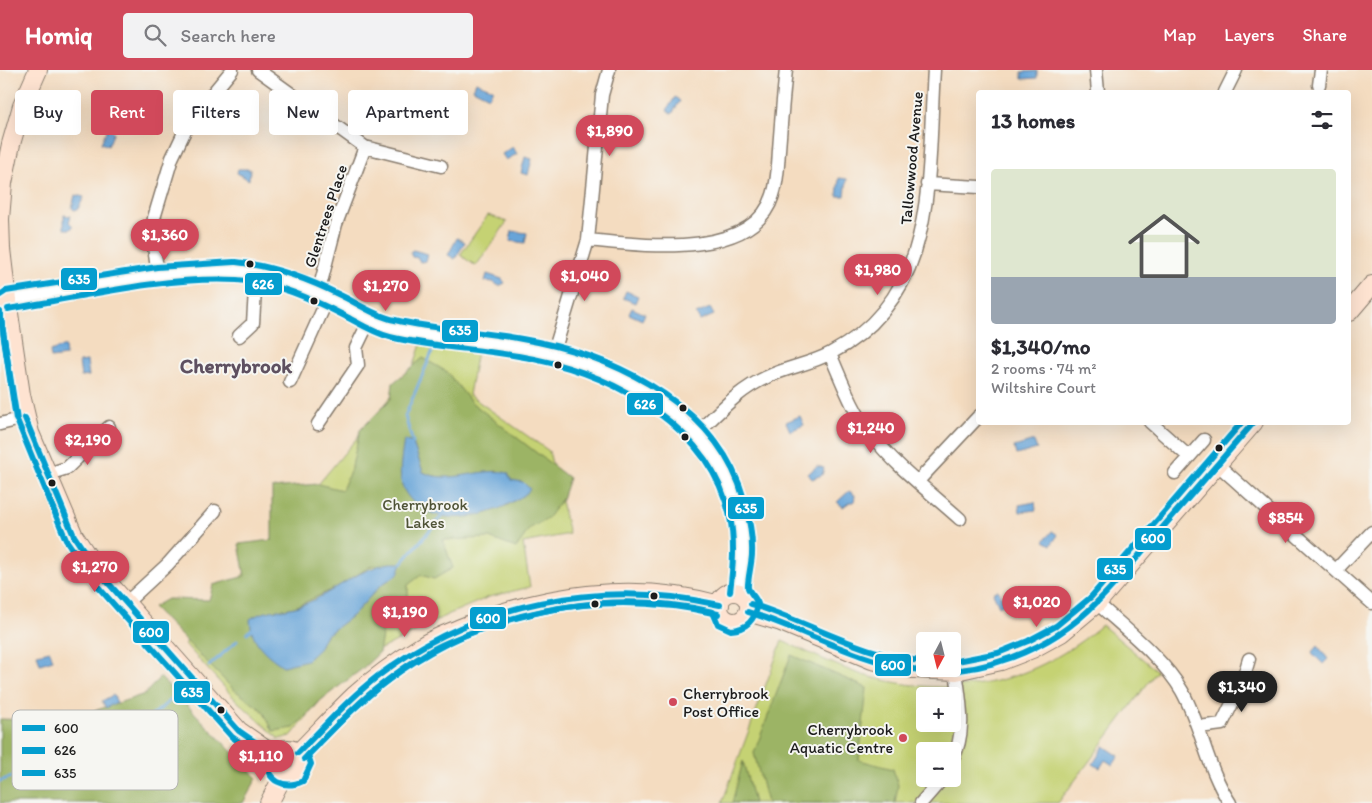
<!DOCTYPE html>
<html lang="en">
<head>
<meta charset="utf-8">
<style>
  body { margin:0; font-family:Itim,sans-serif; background:#f2f2f3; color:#2b2b33; height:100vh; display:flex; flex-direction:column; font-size:19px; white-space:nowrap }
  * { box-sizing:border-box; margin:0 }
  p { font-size:16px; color:#7c7c81 }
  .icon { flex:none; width:28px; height:28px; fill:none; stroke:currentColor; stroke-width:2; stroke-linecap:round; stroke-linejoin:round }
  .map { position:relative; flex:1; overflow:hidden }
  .drawer { position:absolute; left:976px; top:20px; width:375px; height:335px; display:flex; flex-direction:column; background:#fff; border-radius:5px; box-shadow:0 5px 20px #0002 }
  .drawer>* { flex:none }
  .guide { position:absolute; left:15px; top:20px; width:475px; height:45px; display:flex; gap:10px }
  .needle { width:32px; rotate:187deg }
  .fabs { position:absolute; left:916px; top:562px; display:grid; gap:10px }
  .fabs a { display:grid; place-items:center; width:45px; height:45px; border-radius:5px; background:#fff; box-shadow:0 5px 20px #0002; font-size:25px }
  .price { position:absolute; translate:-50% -42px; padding:0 11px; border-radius:18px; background:#d1495b; color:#fff; font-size:16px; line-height:32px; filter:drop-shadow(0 1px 2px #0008) }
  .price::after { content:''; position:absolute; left:50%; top:30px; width:15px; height:11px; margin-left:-8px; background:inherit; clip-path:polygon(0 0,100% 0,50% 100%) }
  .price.selected { background:#222; color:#fff }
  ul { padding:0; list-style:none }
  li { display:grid; align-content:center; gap:10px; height:265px; padding:0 15px }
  li span { display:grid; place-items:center; height:155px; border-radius:5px; color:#555 }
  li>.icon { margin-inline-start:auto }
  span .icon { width:90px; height:90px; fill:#fffc; stroke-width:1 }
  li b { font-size:21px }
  h2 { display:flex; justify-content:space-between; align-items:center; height:60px; padding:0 15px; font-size:21px }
  .pill { padding:0 18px; border-radius:5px; background:#fff; box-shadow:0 5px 20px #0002; font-size:18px; line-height:45px }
  .pill.selected { background:#d1495b; color:#fff }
  header { display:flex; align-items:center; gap:30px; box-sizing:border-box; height:70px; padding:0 25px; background:#d1495b; color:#fff }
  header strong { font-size:24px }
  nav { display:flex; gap:28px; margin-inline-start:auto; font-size:18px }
  .search { width:350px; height:45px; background:#f2f2f3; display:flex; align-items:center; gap:12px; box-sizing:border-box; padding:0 18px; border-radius:5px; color:#7c7c81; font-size:19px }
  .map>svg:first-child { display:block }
</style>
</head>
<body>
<header>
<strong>Homiq</strong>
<div class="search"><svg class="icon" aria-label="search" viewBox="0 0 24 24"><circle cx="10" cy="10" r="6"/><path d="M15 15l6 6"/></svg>Search here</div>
<nav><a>Map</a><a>Layers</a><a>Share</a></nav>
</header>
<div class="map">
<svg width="1372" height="733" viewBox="0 0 1372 733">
  <rect width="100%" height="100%" fill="#f6f6f2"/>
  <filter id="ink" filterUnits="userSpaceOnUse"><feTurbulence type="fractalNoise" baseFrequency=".02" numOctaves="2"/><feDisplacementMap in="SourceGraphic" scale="10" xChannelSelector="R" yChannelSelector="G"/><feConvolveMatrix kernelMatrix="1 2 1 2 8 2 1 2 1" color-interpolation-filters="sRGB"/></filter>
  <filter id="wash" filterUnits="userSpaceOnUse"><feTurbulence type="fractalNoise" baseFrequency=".0096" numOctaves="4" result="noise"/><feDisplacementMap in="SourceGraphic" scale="20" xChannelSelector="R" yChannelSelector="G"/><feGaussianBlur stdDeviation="1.12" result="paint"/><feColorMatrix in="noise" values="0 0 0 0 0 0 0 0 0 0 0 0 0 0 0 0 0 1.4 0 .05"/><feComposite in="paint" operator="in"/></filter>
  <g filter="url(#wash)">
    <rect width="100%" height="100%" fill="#f4dcc0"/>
    <path fill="#c5d273" stroke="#707748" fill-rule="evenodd" d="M488,145L507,152L476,196L460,185Z
      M423,269L477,281L469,325L549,381L569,464L523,473L530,517L489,527L447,545L381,579L321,630L291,666L279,669L234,628L185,574L411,303Z
      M1102,555L1157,601L1058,733H722L782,571C809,582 847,602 874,608C963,629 1033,613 1102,555ZM925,626H952V654H925ZM925,681H952V709H925Z"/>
    <path fill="#9cb465" stroke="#5c6840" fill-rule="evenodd" d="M423,288L447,302L471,332L569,408L562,429L546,450L530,458L516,478L489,468L443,470L453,498L434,509L421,505L408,515V527L403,549L383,559L379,583L362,599L321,630L294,658L273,661L263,641L232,618L153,537L167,529L209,530L213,515L245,506L239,474L272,470V418L318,414L342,420L352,396L360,360L391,329L393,313ZM413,373L423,402C445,413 474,405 497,401L511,410L518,428L506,436L401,398ZM373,495L398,504L381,515L352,546L325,566L319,579L283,596L259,544L295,537L337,517Z
      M791,585L867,618L859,690L893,699L898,715L895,733H767L754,683Z
      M160,607L257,708L243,733H0V649L64,651L145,624Z
      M743,691L754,733H732Z"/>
    <path fill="#67a4d8" stroke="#42607a" d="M1037,1V8L1022,9V2Z
      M476,12L493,19L489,27L473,19Z
      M675,27L680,31L672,44L667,40Z
      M120,35L131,42L127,49L116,42Z
      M107,59L114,62L108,76L101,73Z
      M513,77L517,84L506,90L502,84Z
      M525,87L532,89L528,105L521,103Z
      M238,99H250L249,110L237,103Z
      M839,108L847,109L845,126H837Z
      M75,125L84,127L78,139L74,140L72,138Z
      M64,145L71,146L69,152L73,156L71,159H64Z
      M512,161L527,163L525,173L510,171Z
      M457,168L465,172L455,189L448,185Z
      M413,180L428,184L426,191L420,192L418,188L412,187L410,182Z
      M487,204L502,209L505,213L499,216L493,212L485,211Z
      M626,221L638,226L635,233L623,228Z
      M632,238L645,244L642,250L629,244Z
      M710,238L714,245L700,251L696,244Z
      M65,276L66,286L51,288L50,281Z
      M87,291L89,306L81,307L79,292Z
      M800,346L804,355L790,361L786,352Z
      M404,370L413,373L423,402C450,416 480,396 508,403L511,410L523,412L530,419C525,426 519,428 512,432C481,451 425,458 404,420C397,406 402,384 404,370Z
      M1034,371L1037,379L1016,385L1014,377Z
      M817,396L824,398L822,405L812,409L808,404Z
      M849,421L855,425L854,432H850L843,437L837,432Z
      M1035,432L1036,440L1020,442L1019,435Z
      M1052,461L1058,465L1051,475L1044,471Z
      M390,493H402L398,504L381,515L352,546L325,566L319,579L307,590L283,596C265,584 251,572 250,549C265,539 279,541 295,537C329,528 355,499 390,493Z
      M998,520L1005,533L999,536L993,523Z
      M1318,576L1328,589L1323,594L1312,583Z
      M50,581L53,590L40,594L37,584Z
      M113,625L117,632L106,638L102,631Z
      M1104,676L1119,686L1113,695L1105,690L1100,698L1093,694Z"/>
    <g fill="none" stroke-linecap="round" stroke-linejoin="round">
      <path stroke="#67a4d8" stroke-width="3" d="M413,373L405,346L433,280
        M402,493L442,446
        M247,563L252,559
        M209,596L237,571
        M0,711L129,665L178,624"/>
    </g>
  </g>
  <g filter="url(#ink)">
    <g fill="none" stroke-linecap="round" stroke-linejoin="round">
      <g stroke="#887c6e" stroke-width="15">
        <path id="minor" d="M258,0L365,77L441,96
          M1096,0L1098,22
          M1319,15L1321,0
          M1225,22L1236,0
          M927,114L979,117
          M588,170C640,175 753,191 773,125C778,111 778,94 779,80C781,53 783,27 786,0
          M158,206L152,162L154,148L172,88L189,52L232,0
          M318,224L336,154L365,77
          M7,230C69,220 132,207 195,203C211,203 228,200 244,202C282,205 317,223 350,239C363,246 377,254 391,258C440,269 490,270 539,281C590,292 636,312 676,346C734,396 750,447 739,523
          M239,266L253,253L256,204
          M830,284C842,311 852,340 870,363C895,396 930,422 960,449
          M553,285L588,170L602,25L609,0
          M290,312L328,228
          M1150,352L1188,386
          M0,354L25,348
          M318,354L358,295L356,278L370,249
          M696,364C719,342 738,320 767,307C787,297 811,294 831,283C940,226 927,105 934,0
          M1218,395L1372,533
          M1175,403L1204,370
          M48,404L67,398L109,357
          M918,411L979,346
          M1336,500L1372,462
          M126,533L168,494L215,441
          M1097,533C1124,558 1164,589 1182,621C1202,657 1207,699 1230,733
          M1199,657L1222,654L1242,613L1249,589
          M952,691C967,662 960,632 956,601
          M921,733L942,709"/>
      </g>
      <g stroke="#887c6e" stroke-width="20">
        <path id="secondary" d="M38,0L22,36L11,74L3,113L0,149L1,179L7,230L21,325L30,363L74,466L96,499L239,661L275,686
          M1349,242L1372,215
          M719 537a15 15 0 1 1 30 0a15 15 0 1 1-30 0Z
          M748,542L781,552L872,590L913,599L956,601L1001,591L1032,579L1061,563L1097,533L1254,352
          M274 693a14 14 0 1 1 28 0a14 14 0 1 1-28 0Z
          M298,683C317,664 335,644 354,626C375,607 398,591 422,576C434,568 449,563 463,557C543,524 635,511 720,535
          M269,733L283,706"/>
      </g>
      <use href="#minor" stroke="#fff" stroke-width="12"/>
      <use href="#secondary" stroke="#fee3d1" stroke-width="18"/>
      <g stroke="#f6f6f2" stroke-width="10">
        <path id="bus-1" d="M25,348L74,466L96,499L239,661L275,686
          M748,542C803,559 855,590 912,599C979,609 1051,580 1097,532C1119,511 1137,487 1157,464C1189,427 1221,390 1254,352
          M298,683C324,657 348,629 378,606C475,532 602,508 720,535"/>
      </g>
      <g stroke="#f6f6f2" stroke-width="10">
        <path id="bus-2" d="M8,239C81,227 163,206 237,210C275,212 312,229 345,246C360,254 374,263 390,267C437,278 486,279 534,289C617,306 711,358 730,447C735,472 733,497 730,522
          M0,242L16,349
          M304,689C330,663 354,635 384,613C479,540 602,517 718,544"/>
      </g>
      <g stroke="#f6f6f2" stroke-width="10">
        <path id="bus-3" d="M236,192C273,196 306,208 340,225C357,233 375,246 395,250C436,260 479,261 522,269C606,283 706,328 739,414C747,437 753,460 752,484C752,492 747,512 748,518C750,523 756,528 758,534C755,549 748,559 731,560L718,554L713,542C634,524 555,532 479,560C463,566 445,572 430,581C390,605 357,634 325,667
          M0,225L6,221L157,197L234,192
          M0,242L17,350L66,470L100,519L232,667L266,690C267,711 284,720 303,711L311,694L308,685L318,675
          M751,534C807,551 866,588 925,591
          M952,592L998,583L1028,571L1056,556L1091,527L1242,352"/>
      </g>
      <use href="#bus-1" stroke="#049ecf" stroke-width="6"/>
      <use href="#bus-2" stroke="#049ecf" stroke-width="6"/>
      <use href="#bus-3" stroke="#049ecf" stroke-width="6"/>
    </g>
  </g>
  <g fill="#1c1c1c" stroke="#f6f6f2" stroke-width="2">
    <circle cx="250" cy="194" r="4.5"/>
    <circle cx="314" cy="231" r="4.5"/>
    <circle cx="558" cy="295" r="4.5"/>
    <circle cx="683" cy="338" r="4.5"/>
    <circle cx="685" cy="367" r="4.5"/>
    <circle cx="1219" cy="378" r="4.5"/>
    <circle cx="52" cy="413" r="4.5"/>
    <circle cx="654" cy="526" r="4.5"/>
    <circle cx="595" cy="534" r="4.5"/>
    <circle cx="221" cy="640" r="4.5"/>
  </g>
  <g fill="#d1495b" stroke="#f6f6f2" stroke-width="2">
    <circle cx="673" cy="632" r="5"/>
    <circle cx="903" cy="668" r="5"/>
  </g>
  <g text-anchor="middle" stroke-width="4" stroke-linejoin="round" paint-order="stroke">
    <g font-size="16" fill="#1c1c1c" stroke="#f6f6f2">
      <text transform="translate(911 88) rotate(-85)" y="6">Tallowwood Avenue</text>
      <text transform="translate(325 146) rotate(-72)" y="6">Glentrees Place</text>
    </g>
    <g font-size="16" fill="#4f5336" stroke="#f6f6f2">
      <text x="425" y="440">Cherrybrook<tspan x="425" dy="18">Lakes</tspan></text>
    </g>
    <g font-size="16" fill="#1c1c1c" stroke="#f6f6f2" text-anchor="start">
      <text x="683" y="629">Cherrybrook<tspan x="683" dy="18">Post Office</tspan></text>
      <text x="893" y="665" text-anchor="end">Cherrybrook<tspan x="893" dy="18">Aquatic Centre</tspan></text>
    </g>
    <g font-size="21" font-weight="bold" fill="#5e5060" stroke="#f6f6f2">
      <text x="236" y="303">Cherrybrook</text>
    </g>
  </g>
  <rect x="12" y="640" width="166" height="80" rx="8" fill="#f6f6f2" stroke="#b5b5b2" stroke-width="1"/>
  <rect x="22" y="655" width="23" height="6" fill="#049ecf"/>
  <rect x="22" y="677" width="23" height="7" fill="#049ecf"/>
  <rect x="22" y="700" width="23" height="6" fill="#049ecf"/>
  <g font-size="14" fill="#1c1c1c">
    <text x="54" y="663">600</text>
    <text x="54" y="685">626</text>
    <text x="54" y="708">635</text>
  </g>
  <g stroke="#f6f6f2" stroke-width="2">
    <rect x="60" y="197" width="38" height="24" rx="5" fill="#049ecf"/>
    <rect x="244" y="202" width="39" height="24" rx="5" fill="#049ecf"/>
    <rect x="441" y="249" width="38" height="24" rx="5" fill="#049ecf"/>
    <rect x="626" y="322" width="38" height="24" rx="5" fill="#049ecf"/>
    <rect x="727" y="426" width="38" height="24" rx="5" fill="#049ecf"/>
    <rect x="1134" y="457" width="38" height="24" rx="5" fill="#049ecf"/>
    <rect x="1096" y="487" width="38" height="24" rx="5" fill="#049ecf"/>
    <rect x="469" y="536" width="38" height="24" rx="5" fill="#049ecf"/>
    <rect x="132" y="550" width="38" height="24" rx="5" fill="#049ecf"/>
    <rect x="874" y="583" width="38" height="24" rx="5" fill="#049ecf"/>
    <rect x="173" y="610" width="38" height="24" rx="5" fill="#049ecf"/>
  </g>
  <g font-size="14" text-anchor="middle" font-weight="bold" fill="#fff">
    <text x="79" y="214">635</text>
    <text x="263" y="219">626</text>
    <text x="460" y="265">635</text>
    <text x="645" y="339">626</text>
    <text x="746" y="443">635</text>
    <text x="1153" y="473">600</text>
    <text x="1115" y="504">635</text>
    <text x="488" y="553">600</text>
    <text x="151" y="567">600</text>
    <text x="893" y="600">600</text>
    <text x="192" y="627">635</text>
  </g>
</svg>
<div class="fabs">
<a><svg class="needle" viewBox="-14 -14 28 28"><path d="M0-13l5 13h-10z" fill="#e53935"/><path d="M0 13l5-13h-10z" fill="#7c7c81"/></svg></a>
<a>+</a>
<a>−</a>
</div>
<b class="price" style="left:610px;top:87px">$1,890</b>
<b class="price" style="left:165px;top:191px">$1,360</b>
<b class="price" style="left:878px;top:226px">$1,980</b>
<b class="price" style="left:585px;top:232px">$1,040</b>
<b class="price" style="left:386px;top:242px">$1,270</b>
<b class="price" style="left:871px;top:384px">$1,240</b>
<b class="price" style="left:88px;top:396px">$2,190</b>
<b class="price" style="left:1286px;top:474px">$854</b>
<b class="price" style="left:95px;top:523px">$1,270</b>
<b class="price" style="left:1037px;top:558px">$1,020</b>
<b class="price" style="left:405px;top:568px">$1,190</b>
<b class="price selected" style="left:1242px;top:643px">$1,340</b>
<b class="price" style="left:261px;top:712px">$1,110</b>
<div class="guide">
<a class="pill">Buy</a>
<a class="pill selected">Rent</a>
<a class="pill">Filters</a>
<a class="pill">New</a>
<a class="pill">Apartment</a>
</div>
<section class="drawer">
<h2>13 homes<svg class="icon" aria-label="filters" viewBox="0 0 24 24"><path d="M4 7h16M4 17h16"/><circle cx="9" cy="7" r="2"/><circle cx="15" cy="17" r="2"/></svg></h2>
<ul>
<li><span style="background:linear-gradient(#dfe7d0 70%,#9aa5b1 0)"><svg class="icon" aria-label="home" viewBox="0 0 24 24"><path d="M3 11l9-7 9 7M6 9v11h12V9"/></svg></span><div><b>$1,340/mo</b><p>2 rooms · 74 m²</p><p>Wiltshire Court</p></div></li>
</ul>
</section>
</div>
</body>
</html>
